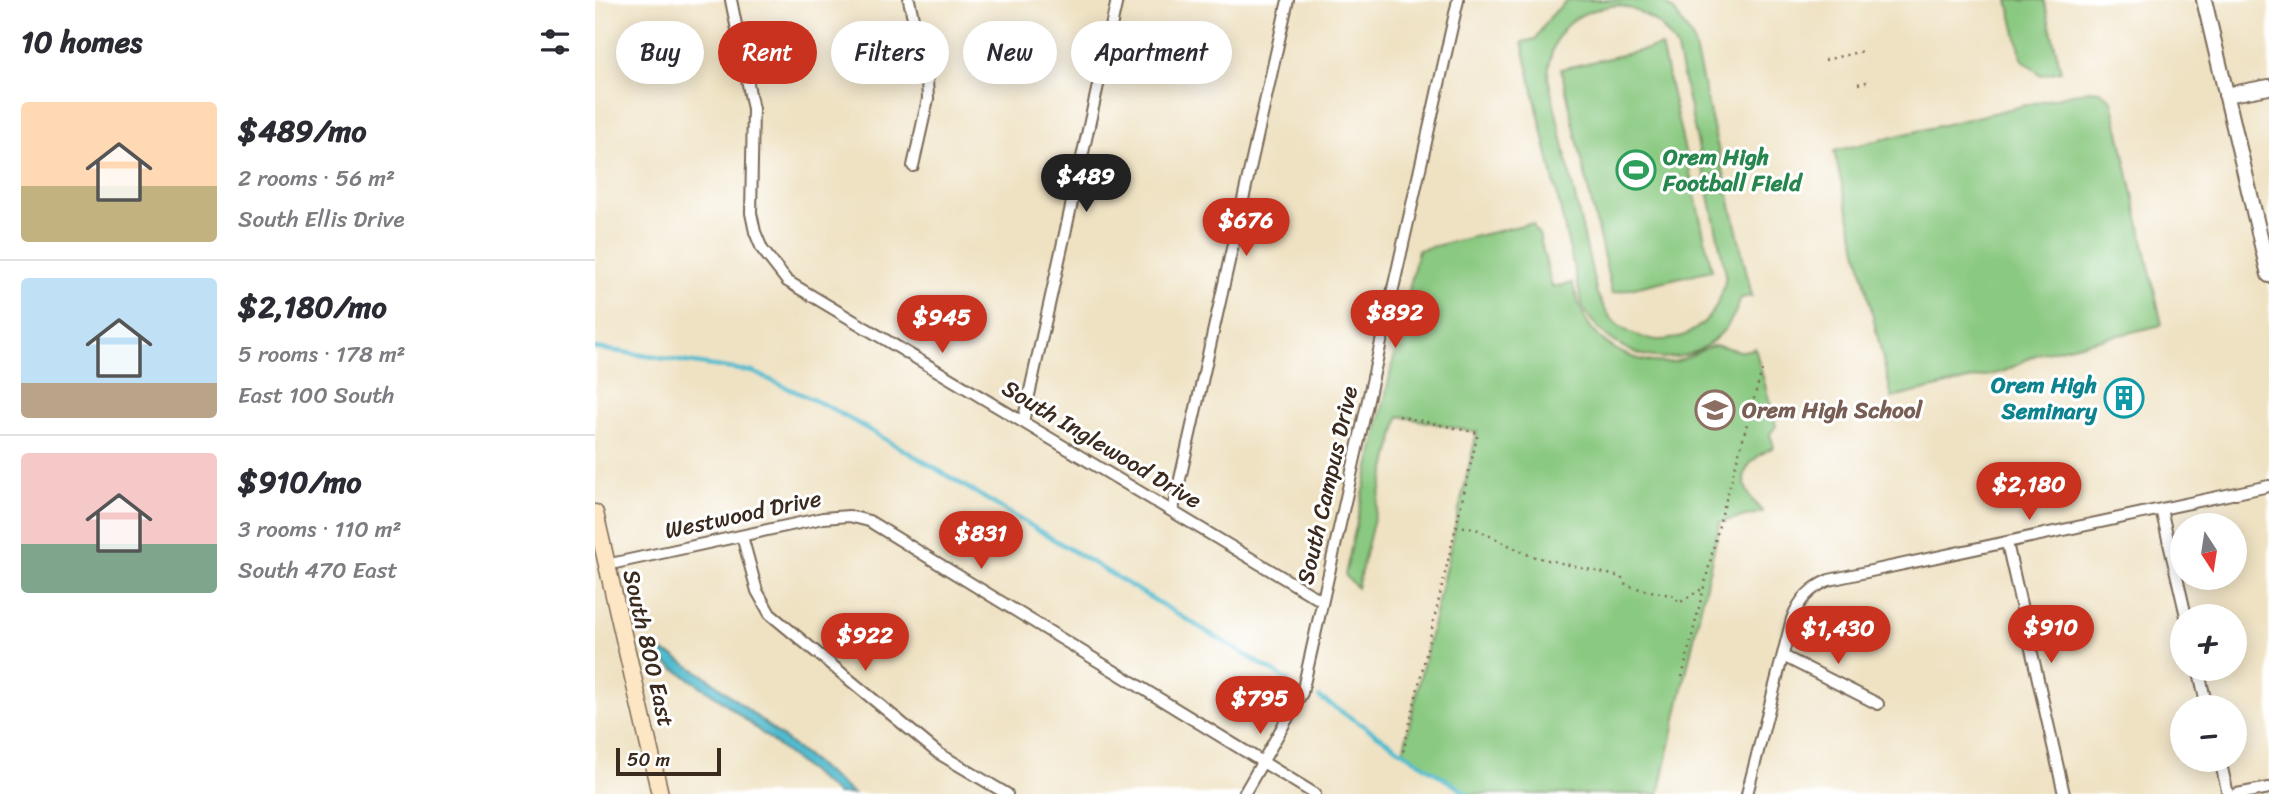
<!DOCTYPE html>
<html lang="en">
<head>
<meta charset="utf-8">
<style>
  body { margin:0; font-family:Sriracha,sans-serif; background:#f7f7f7; color:#2b2b33; height:100vh; display:flex; flex-direction:column; font-size:26px; white-space:nowrap }
  * { box-sizing:border-box; margin:0 }
  p { font-size:23px; color:#7c7c81 }
  .icon { flex:none; width:38px; height:38px; fill:none; stroke:currentColor; stroke-width:2; stroke-linecap:round; stroke-linejoin:round }
  .map { position:relative; flex:1; overflow:hidden }
  .panel { display:flex; flex-direction:column; background:#fff; width:595px }
  .panel>* { flex:none }
  .hud { position:absolute; left:21px; top:21px; width:665px; height:63px; display:flex; gap:14px }
  .needle { width:46px; rotate:168deg }
  .tools { position:absolute; left:1575px; top:513px; display:grid; gap:14px }
  .tools a { display:grid; place-items:center; width:77px; height:77px; border-radius:50%; background:#fff; box-shadow:0 4px 18px #0003; font-size:35px }
  .scale { position:absolute; left:21px; bottom:18px; width:105px; box-sizing:border-box; padding-left:7px; border:4px solid #3b2a1e; border-top:0; font-size:19px; line-height:24px; white-space:nowrap; color:#3b2a1e; -webkit-text-stroke:5px #fff; paint-order:stroke }
  .price { position:absolute; translate:-50% -60px; padding:0 16px; border-radius:24px; background:#c8321e; color:#fff; font-size:23px; line-height:46px; filter:drop-shadow(0 2px 4px #0008) }
  .price::after { content:''; position:absolute; left:50%; top:42px; width:21px; height:16px; margin-left:-10px; background:inherit; clip-path:polygon(0 0,100% 0,50% 100%) }
  .price.active { background:#222; color:#fff }
  ul { padding:0; list-style:none }
  li { display:flex; align-items:center; gap:21px; height:175px; padding:0 21px }
  li+li { border-top:2px solid #e1e1e2 }
  li span { display:grid; place-items:center; flex:none; width:196px; height:140px; border-radius:7px; color:#555 }
  li>.icon { margin-inline-start:auto }
  span .icon { width:84px; height:84px; fill:#fffc; stroke-width:1 }
  li b { font-size:30px }
  h2 { display:flex; justify-content:space-between; align-items:center; height:84px; padding:0 21px; font-size:30px }
  .pill { padding:0 24px; border-radius:32px; background:#fff; box-shadow:0 4px 18px #0003; font-size:24px; line-height:63px }
  .pill.active { background:#c8321e; color:#fff }
  main { display:flex; flex:1; min-height:0 }
  .map>svg:first-child { display:block }
</style>
</head>
<body>
<main>
<section class="panel">
<h2>10 homes<svg class="icon" aria-label="filters" viewBox="0 0 24 24"><path d="M4 7h16M4 17h16"/><circle cx="9" cy="7" r="2"/><circle cx="15" cy="17" r="2"/></svg></h2>
<ul>
<li><span style="background:linear-gradient(#ffd9b3 60%,#c2b280 0)"><svg class="icon" aria-label="home" viewBox="0 0 24 24"><path d="M3 11l9-7 9 7M6 9v11h12V9"/></svg></span><div><b>$489/mo</b><p>2 rooms · 56 m²</p><p>South Ellis Drive</p></div></li>
<li><span style="background:linear-gradient(#bfe0f5 75%,#b9a48a 0)"><svg class="icon" aria-label="home" viewBox="0 0 24 24"><path d="M3 11l9-7 9 7M6 9v11h12V9"/></svg></span><div><b>$2,180/mo</b><p>5 rooms · 178 m²</p><p>East 100 South</p></div></li>
<li><span style="background:linear-gradient(#f6c9c9 65%,#7fa58c 0)"><svg class="icon" aria-label="home" viewBox="0 0 24 24"><path d="M3 11l9-7 9 7M6 9v11h12V9"/></svg></span><div><b>$910/mo</b><p>3 rooms · 110 m²</p><p>South 470 East</p></div></li>
</ul>
</section>
<div class="map">
<svg width="1674" height="794" viewBox="0 0 1674 794">
  <rect width="100%" height="100%" fill="#fff"/>
  <filter id="ink" filterUnits="userSpaceOnUse"><feTurbulence type="fractalNoise" baseFrequency=".0143" numOctaves="2"/><feDisplacementMap in="SourceGraphic" scale="14" xChannelSelector="R" yChannelSelector="G"/><feConvolveMatrix kernelMatrix="1 2 1 2 8 2 1 2 1" color-interpolation-filters="sRGB"/></filter>
  <filter id="wash" filterUnits="userSpaceOnUse"><feTurbulence type="fractalNoise" baseFrequency=".00686" numOctaves="4" result="noise"/><feDisplacementMap in="SourceGraphic" scale="28" xChannelSelector="R" yChannelSelector="G"/><feGaussianBlur stdDeviation="1.57" result="paint"/><feColorMatrix in="noise" values="0 0 0 0 0 0 0 0 0 0 0 0 0 0 0 0 0 1.4 0 .05"/><feComposite in="paint" operator="in"/></filter>
  <g filter="url(#wash)">
    <rect width="100%" height="100%" fill="#efe2c3"/>
    <path fill="#8ac981" stroke="#627a50" stroke-width="2" fill-rule="evenodd" d="M974,0H1066L1080,12L1098,40L1157,296L1146,298C1120,377 1028,375 988,308L927,42L941,39C949,23 959,10 974,0ZM1023,5C1051,12 1068,23 1082,49L1131,274C1125,330 1072,359 1024,326C1014,319 1008,305 1002,294L953,77C956,30 976,11 1023,5Z
      M1413,0H1449L1466,71L1446,75L1427,59Z
      M1066,46L1117,270L1017,293L966,69Z
      M1494,90L1506,91L1517,100L1567,325L1447,353C1432,357 1421,367 1407,372L1297,398L1239,151Z
      M932,224H938L940,230L944,234L957,287L977,283C981,294 984,308 990,318C1006,348 1044,366 1078,362C1092,360 1108,348 1118,346C1134,343 1140,357 1160,348L1181,426L1175,434L1179,447C1143,464 1140,484 1168,512L1125,522L1064,794H873L808,752L882,432L804,416L762,588L750,575L823,250Z"/>
    <path fill="#51bbce" stroke="#467276" stroke-width="2" d="M57,647L78,656L112,677L258,794H242L125,699L69,662L56,658L54,648Z"/>
    <g fill="none" stroke-linecap="round" stroke-linejoin="round">
      <path stroke="#51bbce" stroke-width="4.5" d="M0,348L158,372L234,407L323,458L694,681
        M724,697L873,794"/>
    </g>
  </g>
  <g filter="url(#ink)">
    <g fill="none" stroke-linecap="round" stroke-linejoin="round">
      <g stroke="#7a6a58" stroke-width="14">
        <path id="minor" d="M136,0L158,109L156,213L160,232L167,249L192,281L727,601
          M314,0L332,80L333,99L318,166
          M428,422L522,0
          M1566,509L1591,616
          M578,510L693,0
          M147,536L162,591L175,614L343,753L412,794
          M1412,543L1469,794
          M11,565L228,518L254,516L274,521L720,794
          M1188,656L1283,704
          M1603,668L1612,707
          M1625,760L1633,794
          M649,794L707,693L863,0
          M1152,794L1197,619C1204,600 1215,588 1234,580L1674,486
          M1642,794L1674,788"/>
      </g>
      <g stroke="#7a6a58" stroke-width="18">
        <path id="tertiary" d="M1609,0L1674,275
          M1631,95L1674,87"/>
      </g>
      <g stroke="#7a6a58" stroke-width="19">
        <path id="secondary" d="M0,513L65,794"/>
      </g>
      <path stroke="#7a6a58" stroke-width="2.5" stroke-dasharray="2 5" stroke-linecap="butt" d="M1230,60L1268,51
        M1263,84L1275,81
        M804,416L883,433L808,752
        M861,526L879,528L936,556L1026,577L1031,586L1080,596L1084,603L1110,587
        M1087,677L1125,521L1167,370"/>
      <use href="#minor" stroke="#fff" stroke-width="10"/>
      <use href="#tertiary" stroke="#fff" stroke-width="14"/>
      <use href="#secondary" stroke="#fce6c4" stroke-width="16"/>
    </g>
  </g>
  <defs>
    <g id="stadium-ring" transform="scale(2.0125)"><circle r="9.5" fill="#fff" stroke="#2e9e5b" stroke-width="1.5"/><path d="M0-5a6.5 5 0 1 0 0 10a6.5 5 0 1 0 0-10ZM-3.5-1.8h7v3.6h-7Z" fill="#2e9e5b"/></g>
    <g id="building-ring" transform="scale(2.0125)"><circle r="9.5" fill="#fff" stroke="#0f9aa8" stroke-width="1.5"/><path d="M-4-6H4V6H1V3H-1V6H-4ZM-2.5-4.3h1.7v1.8h-1.7ZM.8-4.3h1.7v1.8H.8ZM-2.5-1h1.7V.8h-1.7ZM.8-1h1.7V.8H.8Z" fill="#0f9aa8"/></g>
    <g id="school-ring" transform="scale(2.0125)"><circle r="9.5" fill="#fff" stroke="#8d6e63" stroke-width="1.5"/><path d="M0-5L7-2L0 1L-7-2ZM-4 1L0 2.5L4 1V4Q0 6-4 4Z" fill="#8d6e63"/></g>
  </defs>
  <g fill-rule="evenodd">
    <use href="#stadium-ring" x="1041" y="170"/>
    <use href="#building-ring" x="1529" y="398"/>
    <use href="#school-ring" x="1120" y="410"/>
  </g>
  <g text-anchor="middle" stroke-width="6" stroke-linejoin="round" paint-order="stroke">
    <g font-size="23" font-weight="bold" fill="#27864d" stroke="#fff" text-anchor="start">
      <text x="1068" y="165">Orem High<tspan x="1068" dy="26">Football Field</tspan></text>
    </g>
    <g font-size="23" font-weight="bold" fill="#0d838f" stroke="#fff" text-anchor="end">
      <text x="1502" y="393">Orem High<tspan x="1502" dy="26">Seminary</tspan></text>
    </g>
    <g font-size="23" font-weight="bold" fill="#785e54" stroke="#fff" text-anchor="start">
      <text x="1147" y="418">Orem High School</text>
    </g>
    <g font-size="23" fill="#3b2a1e" stroke="#fff">
      <text transform="translate(507 444) rotate(31)" y="8">South Inglewood Drive</text>
      <text transform="translate(732 485) rotate(-77)" y="8">South Campus Drive</text>
      <text transform="translate(148 514) rotate(-12)" y="8">Westwood Drive</text>
      <text transform="translate(54 648) rotate(77)" y="8">South 800 East</text>
    </g>
  </g>
</svg>
<div class="tools">
<a><svg class="needle" viewBox="-14 -14 28 28"><path d="M0-13l5 13h-10z" fill="#e53935"/><path d="M0 13l5-13h-10z" fill="#7c7c81"/></svg></a>
<a>+</a>
<a>−</a>
</div>
<div class="scale">50 m</div>
<b class="price active" style="left:491px;top:214px">$489</b>
<b class="price" style="left:651px;top:258px">$676</b>
<b class="price" style="left:800px;top:350px">$892</b>
<b class="price" style="left:347px;top:355px">$945</b>
<b class="price" style="left:1434px;top:522px">$2,180</b>
<b class="price" style="left:386px;top:571px">$831</b>
<b class="price" style="left:1456px;top:665px">$910</b>
<b class="price" style="left:1243px;top:666px">$1,430</b>
<b class="price" style="left:270px;top:673px">$922</b>
<b class="price" style="left:665px;top:736px">$795</b>
<div class="hud">
<a class="pill">Buy</a>
<a class="pill active">Rent</a>
<a class="pill">Filters</a>
<a class="pill">New</a>
<a class="pill">Apartment</a>
</div>
</div>
</main>
</body>
</html>
